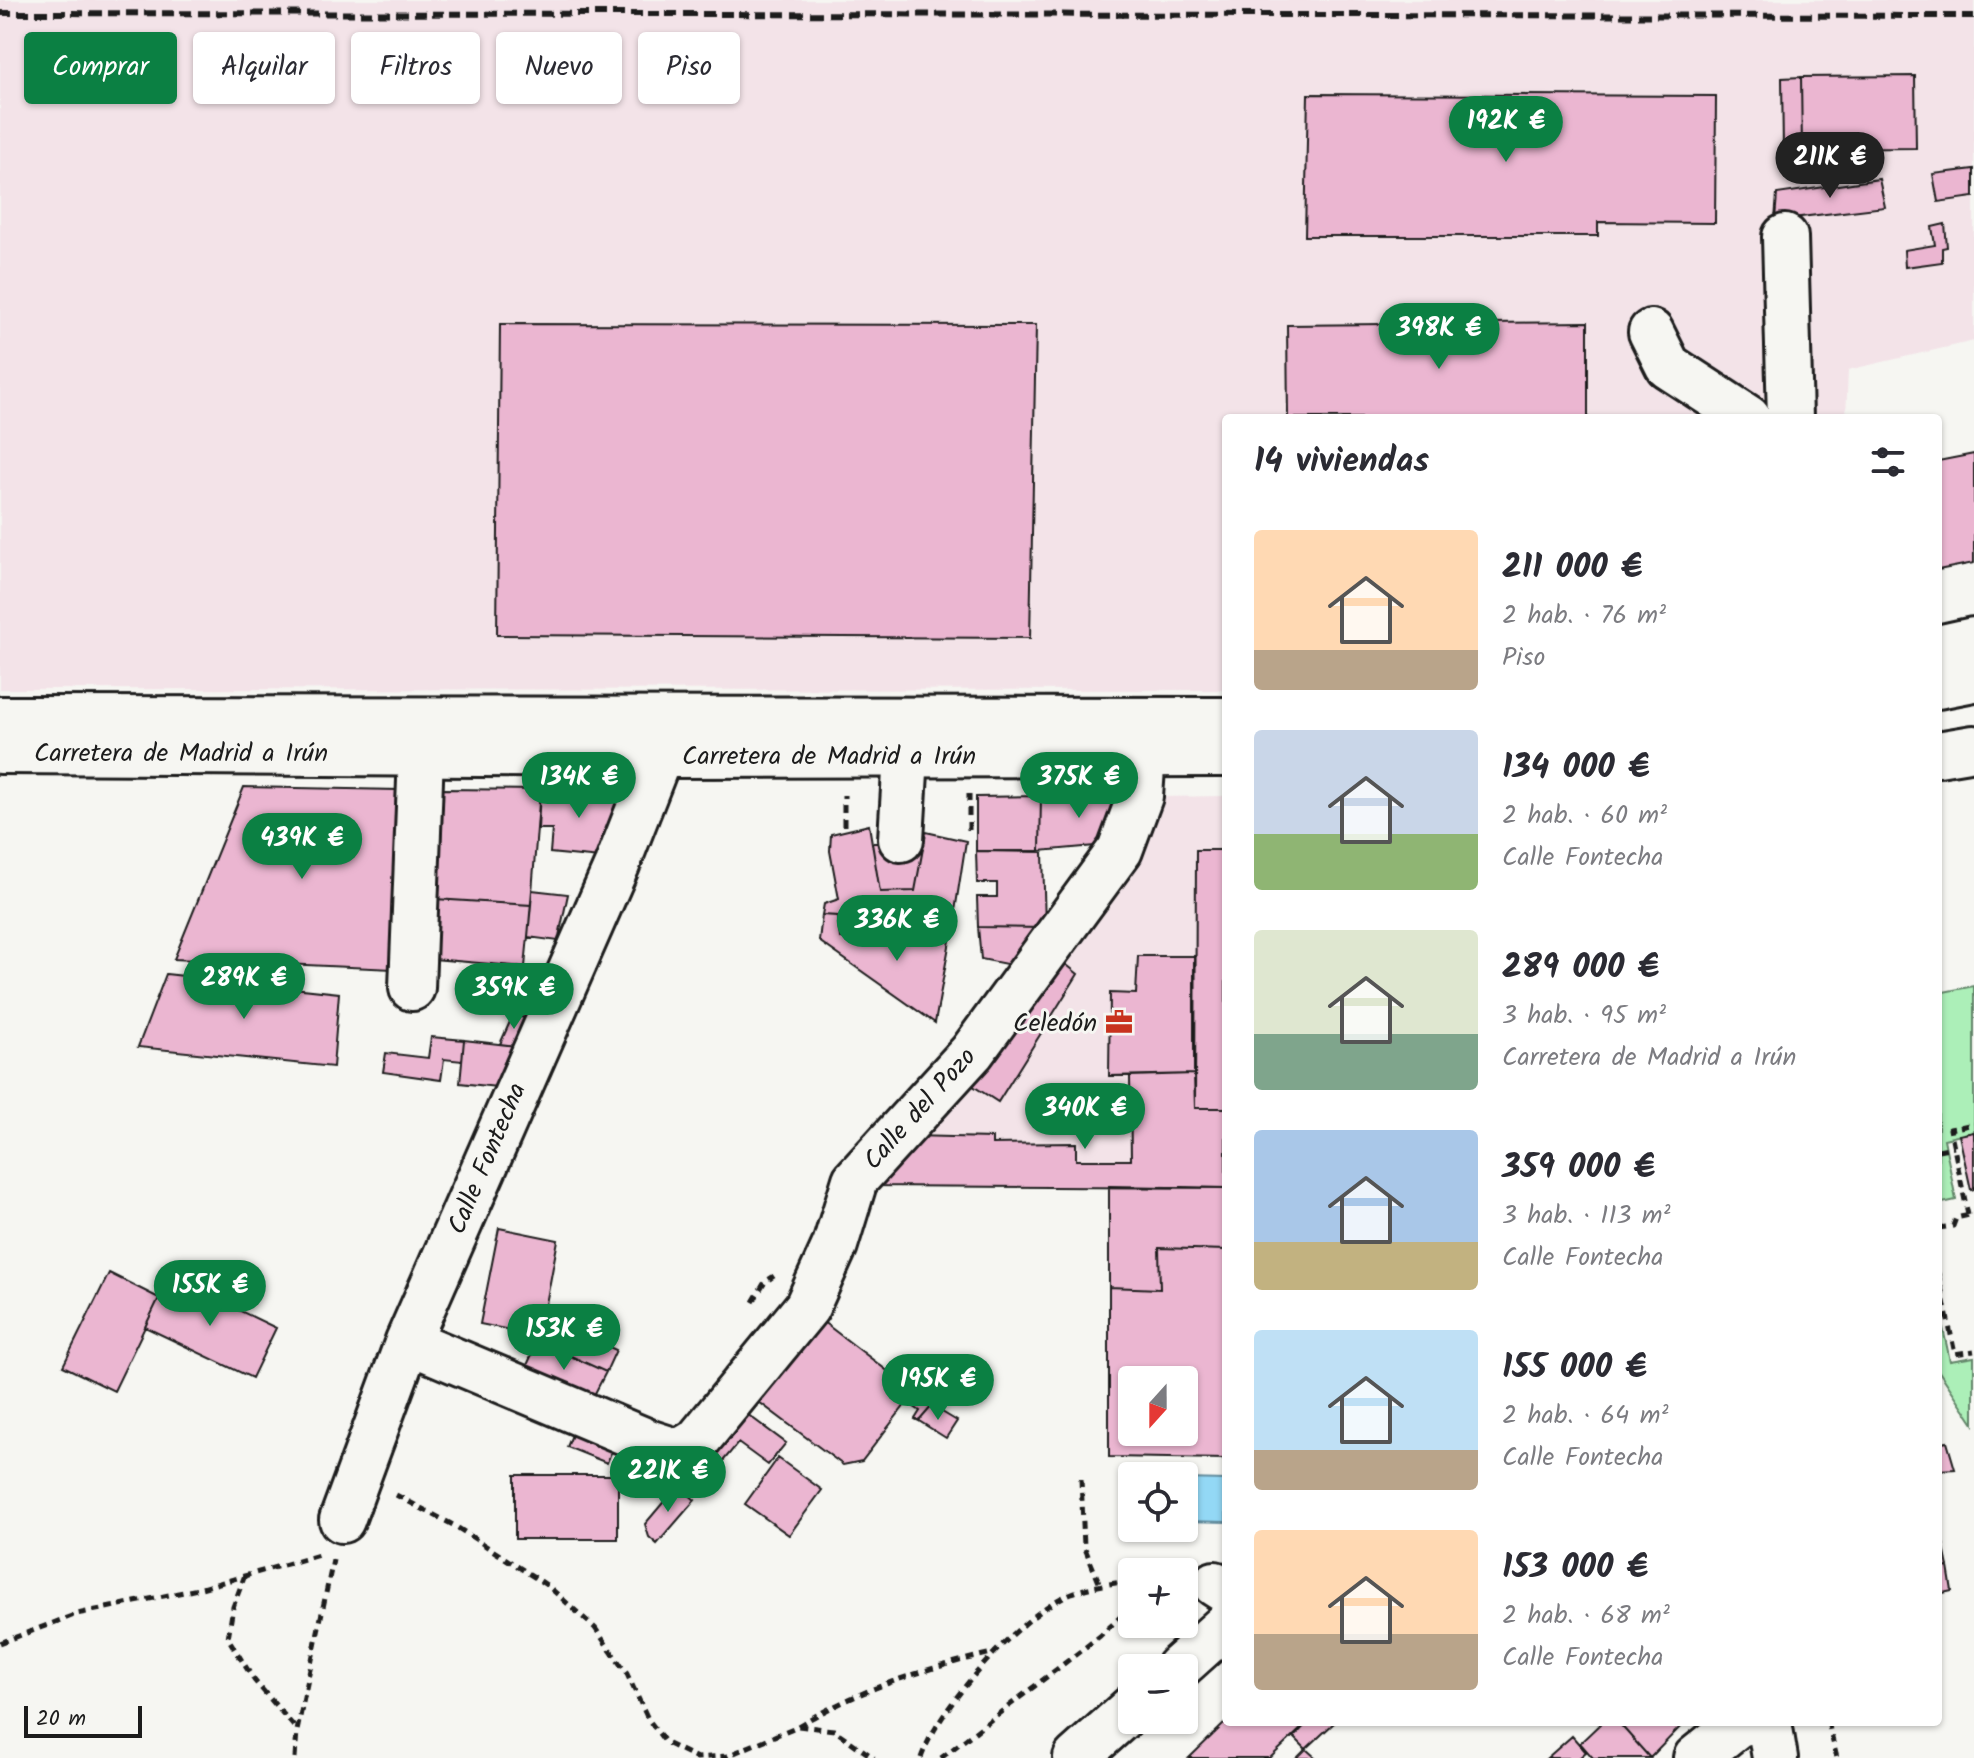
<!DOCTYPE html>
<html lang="es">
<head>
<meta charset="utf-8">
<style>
  body { margin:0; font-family:Kalam,sans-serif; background:#f7f7f7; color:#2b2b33; height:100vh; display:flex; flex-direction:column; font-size:30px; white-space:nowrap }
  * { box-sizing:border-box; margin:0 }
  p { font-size:26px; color:#7c7c81 }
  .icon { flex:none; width:44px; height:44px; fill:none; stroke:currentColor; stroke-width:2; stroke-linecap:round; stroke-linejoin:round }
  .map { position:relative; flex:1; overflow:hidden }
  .panel { position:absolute; left:1222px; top:414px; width:720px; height:1312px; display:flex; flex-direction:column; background:#fff; border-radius:8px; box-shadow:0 2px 6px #0004 }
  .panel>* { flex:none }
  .guide { position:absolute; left:24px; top:32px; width:760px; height:72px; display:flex; gap:16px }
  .needle { width:52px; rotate:201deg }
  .fabs { position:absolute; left:1118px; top:1366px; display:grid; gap:16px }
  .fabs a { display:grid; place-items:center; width:80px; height:80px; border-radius:8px; background:#fff; box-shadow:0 2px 6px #0004; font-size:40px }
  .scale { position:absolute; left:24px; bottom:20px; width:118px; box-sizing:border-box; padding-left:8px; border:4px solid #1c1c1c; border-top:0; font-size:22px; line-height:28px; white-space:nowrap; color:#1c1c1c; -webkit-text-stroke:6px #f6f6f2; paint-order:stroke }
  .price { position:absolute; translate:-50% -68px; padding:0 18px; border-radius:28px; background:#0b8043; color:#fff; font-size:26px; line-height:52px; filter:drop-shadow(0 2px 4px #0008) }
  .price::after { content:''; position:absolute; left:50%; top:48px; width:24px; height:18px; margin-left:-12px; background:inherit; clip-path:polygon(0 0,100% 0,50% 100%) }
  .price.active { background:#222; color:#fff }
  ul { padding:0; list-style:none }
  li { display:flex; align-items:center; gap:24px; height:200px; padding:0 32px }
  li span { display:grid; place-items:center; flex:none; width:224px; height:160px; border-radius:8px; color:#555 }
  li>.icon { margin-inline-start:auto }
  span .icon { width:96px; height:96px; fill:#fffc; stroke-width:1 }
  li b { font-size:34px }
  h2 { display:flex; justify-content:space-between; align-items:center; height:96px; padding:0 32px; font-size:34px }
  .chip { padding:0 28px; border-radius:8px; background:#fff; box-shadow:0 2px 6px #0004; font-size:28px; line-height:72px }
  .chip.active { background:#0b8043; color:#fff }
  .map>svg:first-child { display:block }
</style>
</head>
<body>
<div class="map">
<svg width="1974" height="1758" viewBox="0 0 1974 1758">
  <rect width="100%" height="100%" fill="#f6f6f2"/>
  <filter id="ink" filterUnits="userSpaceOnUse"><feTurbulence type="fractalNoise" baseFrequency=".0125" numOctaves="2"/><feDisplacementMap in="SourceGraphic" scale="16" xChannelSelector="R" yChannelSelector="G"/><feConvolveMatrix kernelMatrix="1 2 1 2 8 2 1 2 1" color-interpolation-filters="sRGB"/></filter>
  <g filter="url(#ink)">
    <path fill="#f3e3e8" d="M0,0H1974V341L1848,370L1846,418H1226V690L0,689Z
      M1226,796V1188L912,1136L1157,797Z"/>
    <path fill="#acefb8" stroke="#64866a" stroke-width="2" d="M1974,986V1132L1944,1139L1956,1200L1938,1204V993Z
      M1938,1305L1950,1361L1974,1357V1424L1938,1370Z"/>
    <path fill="#93d8f5" stroke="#638d9e" stroke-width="2" d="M1184,1479L1226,1480V1522L1184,1521Z"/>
    <path fill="#ebb6d1" stroke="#1c1c1c" stroke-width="2" fill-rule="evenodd" d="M1915,76L1916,148L1802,149L1801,77Z
      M1801,77L1802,149H1783L1782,78Z
      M1308,94L1716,96L1715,223L1598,222V236H1305Z
      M1974,169V197L1938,202L1933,174Z
      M1879,179L1885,207L1775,220L1777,194Z
      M1945,224L1947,247L1942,248V262L1905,267L1904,250L1935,245L1932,227Z
      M1588,322V418H1288L1287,325Z
      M500,324L1036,325L1030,638L497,635Z
      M1974,454V563L1938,570V461Z
      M244,787L399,790L393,969L174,959Z
      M440,789L540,790L531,905L435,899Z
      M540,790L613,791L625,799L600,858L550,853L552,829H538Z
      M1129,792L1106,845L1040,851L1041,796Z
      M1041,796L1040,851H976V797Z
      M869,825L880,892L915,891L926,832L966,841L953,924L940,922L939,939L840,938L838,916L822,915L824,904L839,899L830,851L831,834Z
      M872,843H924L915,891L880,892Z
      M1196,850H1226V1108H1195Z
      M976,851L1043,852L1045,928L978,927L977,897H997V883H977Z
      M532,890L568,894L558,941L528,937Z
      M435,899L531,905L525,967L434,959Z
      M822,915L838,916L840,938L939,939L940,922L953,924L935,1023L819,941Z
      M978,927L1045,928L1016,966L981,959Z
      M1138,956H1194V1074L1109,1076L1110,993L1136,994Z
      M1058,958L1078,974L998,1102L967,1082Z
      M166,974L339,993L333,1067L138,1047Z
      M513,1015L529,1019L516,1046L500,1044Z
      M431,1037L464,1040L462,1061L444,1059L441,1080L383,1072L386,1053L428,1058Z
      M464,1040L516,1046L497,1087L460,1083Z
      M1194,1074L1195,1108H1226V1188L870,1186L912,1136L992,1138V1144L1076,1143V1160H1131L1130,1076Z
      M1974,1132V1189L1971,1190L1959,1135Z
      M1109,1186L1226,1188V1250L1159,1248L1160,1289L1109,1287Z
      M499,1228L558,1240L540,1336L480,1324Z
      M1159,1248L1226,1250V1459L1109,1457V1287L1160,1289ZM1132,1380H1184V1432H1132Z
      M109,1273L159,1298L114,1391L63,1366Z
      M169,1277L276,1328L252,1378L145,1327Z
      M818,1318L915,1392L862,1461L843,1465L755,1399Z
      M561,1325L616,1350L606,1372L552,1348Z
      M538,1341L606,1372L590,1403L523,1374Z
      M915,1392L932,1406L919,1421L915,1419L920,1411L907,1402Z
      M932,1406L957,1421L946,1438L919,1421Z
      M743,1411L786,1443L768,1465L738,1443L719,1466L706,1456Z
      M578,1420L618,1435L607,1463L567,1447Z
      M1947,1442L1955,1469L1938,1470V1444Z
      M778,1458L822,1490L789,1535L745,1504Z
      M515,1475H618V1539H515Z
      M678,1485L695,1500L657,1544L649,1537L645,1524Z
      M1938,1519L1948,1567L1938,1569Z
      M1948,1567L1952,1591L1938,1594V1569Z
      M1226,1722H1300L1304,1726L1270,1758H1189Z
      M1308,1722H1335L1306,1749L1294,1737Z
      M1602,1722H1618L1650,1758H1593L1580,1743Z
      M1618,1722H1685L1650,1758Z
      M1572,1736L1586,1752L1579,1758H1547Z
      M1306,1749L1316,1758H1297Z"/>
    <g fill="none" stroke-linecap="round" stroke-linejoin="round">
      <g stroke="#1c1c1c" stroke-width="50">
        <path id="minor" d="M1785,237L1790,418
          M1651,332L1668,366L1748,418
          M1938,754L1974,748
          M901,839L906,755
          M412,988L421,754
          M408,1341L651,1443L679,1452L697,1441L807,1307L835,1245L855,1180L972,1052L1120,850L1140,796L1143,755
          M342,1520L408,1341L617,865L660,755
          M1215,1584L1226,1591
          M1178,1668L1226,1625
          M1769,1722L1775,1758
          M1076,1758L1132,1708
          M1696,1758L1737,1725L1747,1722"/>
      </g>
      <g stroke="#1c1c1c" stroke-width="50">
        <path id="highway" d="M1938,648L1974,640
          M1938,686L1974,679
          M0,719L1226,720
          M0,751L660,755L1226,754"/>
      </g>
      <path stroke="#1c1c1c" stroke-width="5" stroke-dasharray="8 6" stroke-linecap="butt" d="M969,794V833
        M844,826V795
        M1938,1150L1954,1147
        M1968,1215L1950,1129L1974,1124
        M1938,1228L1953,1226L1956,1218L1974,1214
        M1938,1273L1955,1354L1974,1351
        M753,1302L765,1282L774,1276
        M1081,1479L1084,1546L1101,1587
        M396,1495L455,1526L548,1586L595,1628L627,1674L648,1719L666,1743L697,1758L727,1756L798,1726L834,1730L874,1758
        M245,1575L233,1607L228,1638L254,1680L297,1730
        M0,1643L77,1614L198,1589L319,1555
        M1828,1722L1837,1758
        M798,1726C859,1689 927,1668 996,1652
        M295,1758L297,1731L333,1560
        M921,1758C938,1708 1022,1612 1072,1593C1090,1586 1113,1584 1132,1580
        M941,1758L1100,1636L1132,1606"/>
      <use href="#minor" stroke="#f6f6f2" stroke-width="44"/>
      <use href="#highway" stroke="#f6f6f2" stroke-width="44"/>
      <path stroke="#1c1c1c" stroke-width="6" stroke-dasharray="12 6" stroke-linecap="butt" d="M0,13L1974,16"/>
    </g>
  </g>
  <defs>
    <g id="office-bare" transform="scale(2.16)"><path d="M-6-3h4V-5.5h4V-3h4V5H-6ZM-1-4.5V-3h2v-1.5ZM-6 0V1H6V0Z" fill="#c8321e" stroke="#f6f6f2" stroke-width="2.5" paint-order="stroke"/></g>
  </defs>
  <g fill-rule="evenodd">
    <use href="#office-bare" x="1119" y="1022"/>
  </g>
  <g text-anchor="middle" stroke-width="6" stroke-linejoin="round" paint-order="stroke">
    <g font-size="26" fill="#1c1c1c" stroke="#f6f6f2">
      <text x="181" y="761">Carretera de Madrid a Irún</text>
      <text x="829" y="764">Carretera de Madrid a Irún</text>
      <text transform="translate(919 1108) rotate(-48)" y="9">Calle del Pozo</text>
      <text transform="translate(486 1158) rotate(-67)" y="9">Calle Fontecha</text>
    </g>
    <g font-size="26" fill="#1c1c1c" stroke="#f6f6f2" text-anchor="end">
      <text x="1097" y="1031">Celedón</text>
    </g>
  </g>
</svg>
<div class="fabs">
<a><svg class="needle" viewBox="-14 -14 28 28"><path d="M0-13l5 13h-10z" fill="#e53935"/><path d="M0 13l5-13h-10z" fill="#7c7c81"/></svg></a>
<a><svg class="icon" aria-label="locate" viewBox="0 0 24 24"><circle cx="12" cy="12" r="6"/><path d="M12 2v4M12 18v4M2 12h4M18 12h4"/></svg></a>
<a>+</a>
<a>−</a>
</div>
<div class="scale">20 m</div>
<b class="price" style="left:1506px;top:164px">192K €</b>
<b class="price active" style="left:1830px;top:200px">211K €</b>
<b class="price" style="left:1439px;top:371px">398K €</b>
<b class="price" style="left:579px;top:820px">134K €</b>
<b class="price" style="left:1079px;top:820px">375K €</b>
<b class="price" style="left:302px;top:881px">439K €</b>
<b class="price" style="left:897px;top:963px">336K €</b>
<b class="price" style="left:244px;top:1021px">289K €</b>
<b class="price" style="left:514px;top:1031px">359K €</b>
<b class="price" style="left:1085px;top:1151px">340K €</b>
<b class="price" style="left:210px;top:1328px">155K €</b>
<b class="price" style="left:564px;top:1372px">153K €</b>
<b class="price" style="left:938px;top:1422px">195K €</b>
<b class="price" style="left:668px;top:1514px">221K €</b>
<div class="guide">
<a class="chip active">Comprar</a>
<a class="chip">Alquilar</a>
<a class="chip">Filtros</a>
<a class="chip">Nuevo</a>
<a class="chip">Piso</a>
</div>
<section class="panel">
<h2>14 viviendas<svg class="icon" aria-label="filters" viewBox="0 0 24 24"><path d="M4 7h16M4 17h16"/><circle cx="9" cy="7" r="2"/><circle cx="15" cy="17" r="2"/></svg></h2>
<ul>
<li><span style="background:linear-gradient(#ffd9b3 75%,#b9a48a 0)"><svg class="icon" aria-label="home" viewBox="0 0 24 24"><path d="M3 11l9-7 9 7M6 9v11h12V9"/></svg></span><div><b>211 000 €</b><p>2 hab. · 76 m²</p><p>Piso</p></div></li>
<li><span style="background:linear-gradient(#c9d6e8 65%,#8fb573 0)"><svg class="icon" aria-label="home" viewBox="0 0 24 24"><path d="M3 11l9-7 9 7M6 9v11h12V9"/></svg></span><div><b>134 000 €</b><p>2 hab. · 60 m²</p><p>Calle Fontecha</p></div></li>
<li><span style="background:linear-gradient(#dfe7d0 65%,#7fa58c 0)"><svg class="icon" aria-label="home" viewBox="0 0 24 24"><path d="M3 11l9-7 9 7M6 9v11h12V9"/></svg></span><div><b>289 000 €</b><p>3 hab. · 95 m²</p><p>Carretera de Madrid a Irún</p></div></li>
<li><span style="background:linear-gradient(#a9c7e8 70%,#c2b280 0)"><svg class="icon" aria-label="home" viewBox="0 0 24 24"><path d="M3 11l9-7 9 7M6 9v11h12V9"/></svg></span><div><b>359 000 €</b><p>3 hab. · 113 m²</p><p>Calle Fontecha</p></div></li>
<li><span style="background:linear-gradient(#bfe0f5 75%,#b9a48a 0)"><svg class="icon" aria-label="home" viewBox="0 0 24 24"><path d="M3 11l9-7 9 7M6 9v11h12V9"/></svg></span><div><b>155 000 €</b><p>2 hab. · 64 m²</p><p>Calle Fontecha</p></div></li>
<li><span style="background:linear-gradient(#ffd9b3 65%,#b9a48a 0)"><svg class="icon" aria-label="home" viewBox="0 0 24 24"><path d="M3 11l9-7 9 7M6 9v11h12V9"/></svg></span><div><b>153 000 €</b><p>2 hab. · 68 m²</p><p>Calle Fontecha</p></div></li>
</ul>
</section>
</div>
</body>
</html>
